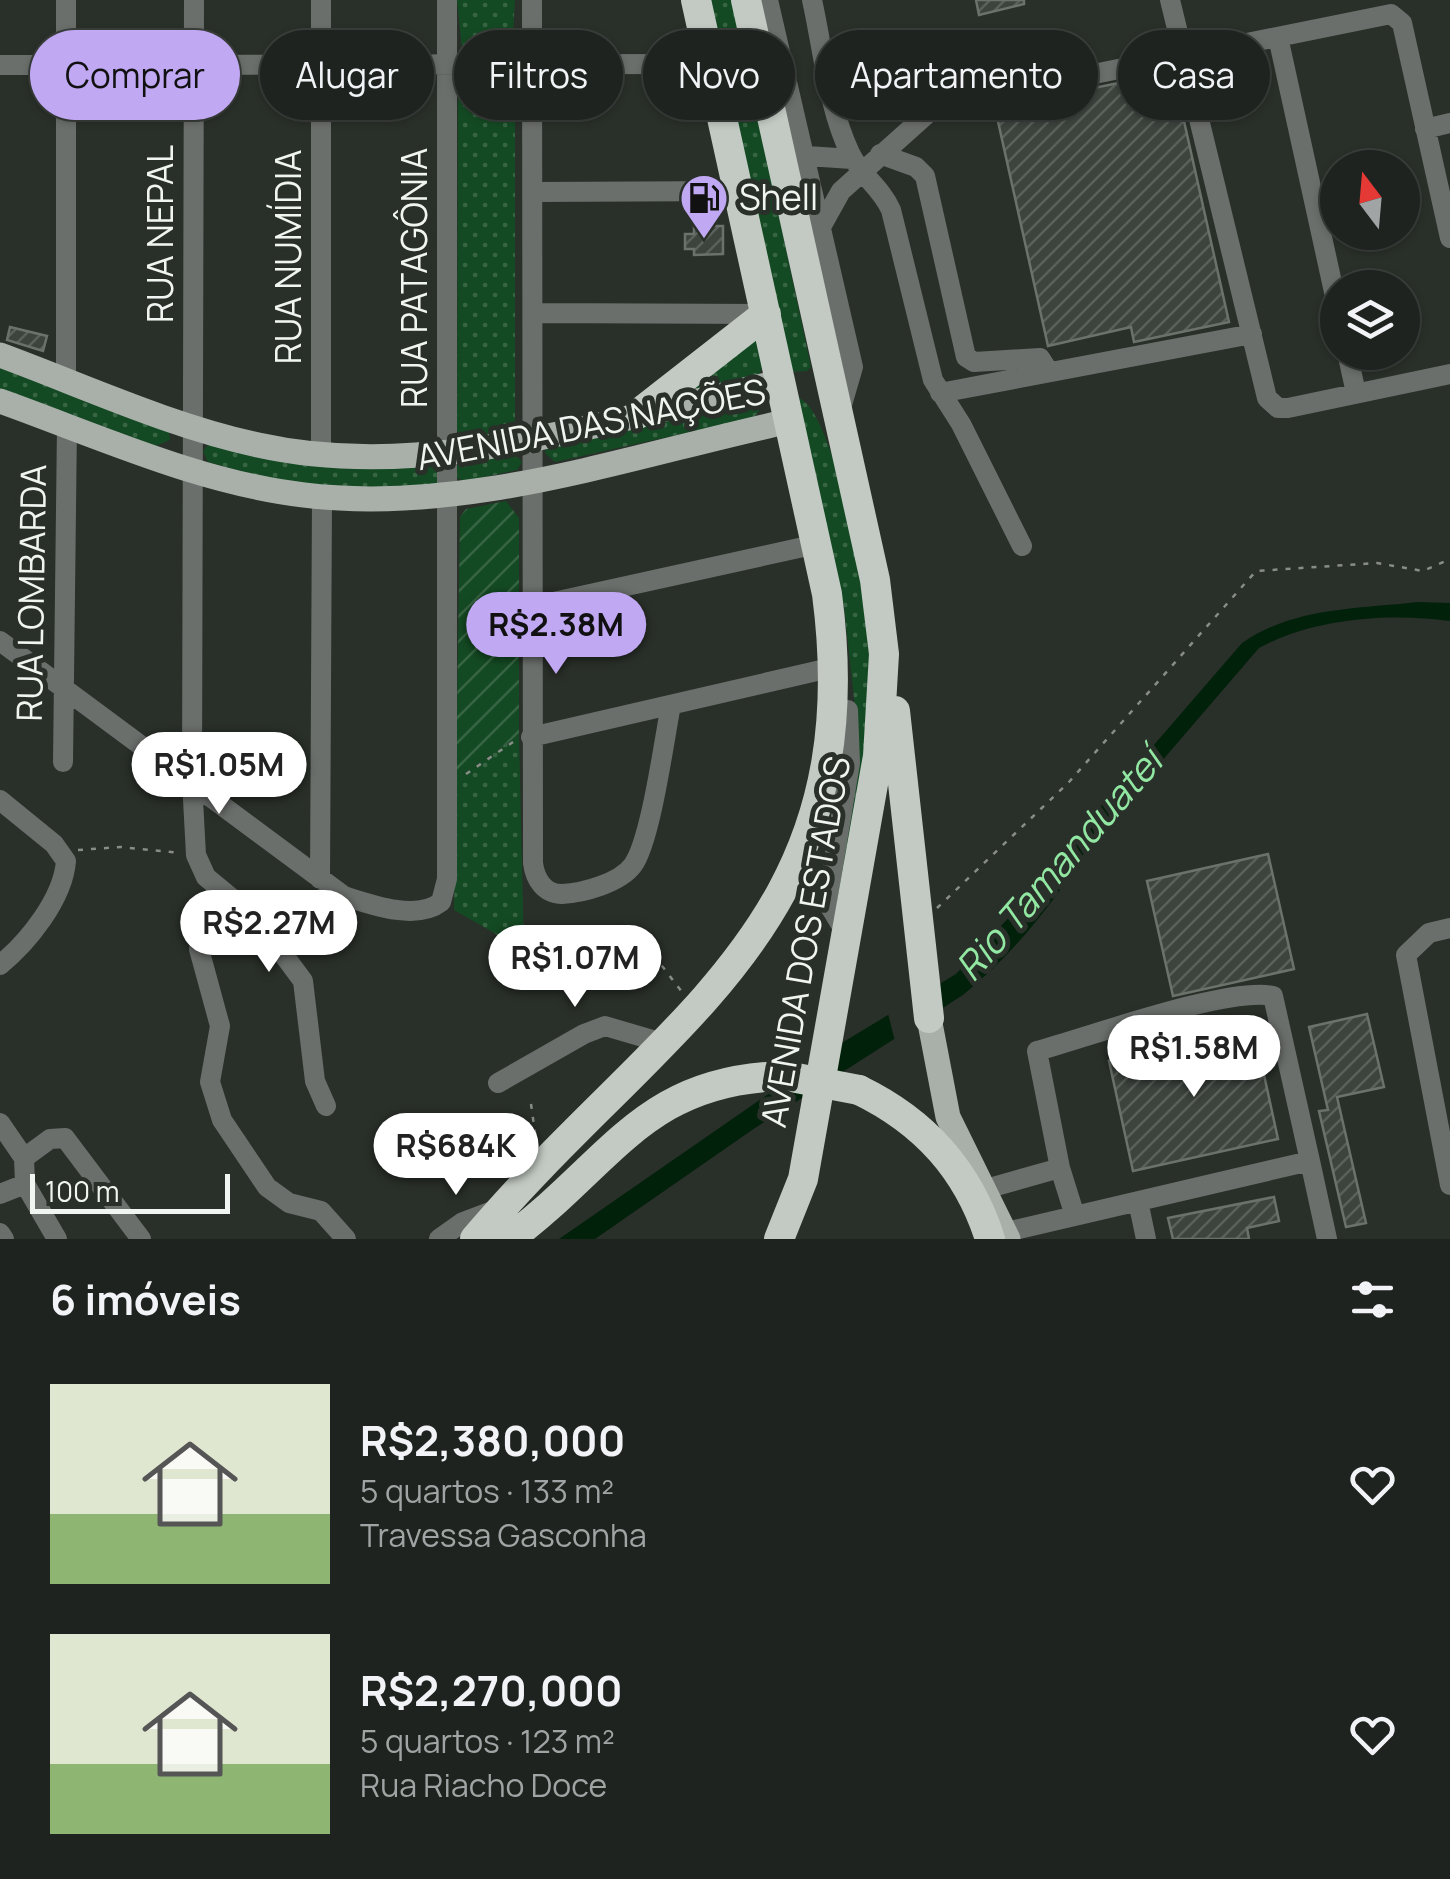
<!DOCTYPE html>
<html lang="pt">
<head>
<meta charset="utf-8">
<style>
  body { margin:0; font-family:Manrope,sans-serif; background:#2c2f2c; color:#f1f3f6; height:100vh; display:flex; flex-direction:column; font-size:38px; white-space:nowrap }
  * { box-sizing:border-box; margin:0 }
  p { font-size:32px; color:#a1a4a4 }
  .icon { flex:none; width:55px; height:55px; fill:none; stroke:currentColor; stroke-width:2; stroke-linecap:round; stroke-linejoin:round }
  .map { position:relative; height:1239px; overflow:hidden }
  .panel { display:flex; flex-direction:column; background:#1f231f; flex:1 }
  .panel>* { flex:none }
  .hud { position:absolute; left:30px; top:30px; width:1390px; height:90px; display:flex; gap:20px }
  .needle { width:65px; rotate:344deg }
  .buttons { position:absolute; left:1320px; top:150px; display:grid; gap:20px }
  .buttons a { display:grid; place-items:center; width:100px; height:100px; border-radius:50%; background:#1f231f; box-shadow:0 2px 8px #0004,0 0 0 2px #3c403d; font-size:50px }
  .scale { position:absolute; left:30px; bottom:25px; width:200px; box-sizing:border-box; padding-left:10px; border:5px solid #f1f5f1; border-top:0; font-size:28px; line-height:35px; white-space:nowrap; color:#f1f5f1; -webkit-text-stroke:8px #292f29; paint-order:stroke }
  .price { position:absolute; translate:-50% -85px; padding:0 22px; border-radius:35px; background:#fff; color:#222; font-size:32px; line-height:65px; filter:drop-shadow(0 2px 5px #0008) }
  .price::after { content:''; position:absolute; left:50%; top:60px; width:30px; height:22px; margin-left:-15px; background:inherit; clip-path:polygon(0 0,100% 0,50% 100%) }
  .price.on { background:#c1a8f3; color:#111 }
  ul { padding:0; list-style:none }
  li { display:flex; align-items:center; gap:30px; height:250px; padding:0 50px }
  li span { display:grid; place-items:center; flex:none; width:280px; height:200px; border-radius:0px; color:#555 }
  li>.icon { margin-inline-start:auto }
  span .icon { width:120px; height:120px; fill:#fffc; stroke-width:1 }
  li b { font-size:42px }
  h2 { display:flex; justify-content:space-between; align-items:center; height:120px; padding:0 50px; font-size:42px }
  .tag { padding:0 35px; border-radius:45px; background:#1f231f; box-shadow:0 2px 8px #0004,0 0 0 2px #3c403d; font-size:35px; line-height:90px }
  .tag.on { background:#c1a8f3; color:#111 }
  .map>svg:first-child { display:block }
</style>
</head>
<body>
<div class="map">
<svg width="1450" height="1239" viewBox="0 0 1450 1239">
  <defs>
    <pattern id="grass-dots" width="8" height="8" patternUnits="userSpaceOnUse" patternTransform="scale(2.5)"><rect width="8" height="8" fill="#144a23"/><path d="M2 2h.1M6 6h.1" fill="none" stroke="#376543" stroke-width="1.8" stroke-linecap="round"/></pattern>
    <pattern id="garden-furrows" width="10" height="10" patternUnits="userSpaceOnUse" patternTransform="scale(2.5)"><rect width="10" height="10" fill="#144a23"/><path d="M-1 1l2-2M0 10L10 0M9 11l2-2" fill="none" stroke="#376543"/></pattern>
    <pattern id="building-hatch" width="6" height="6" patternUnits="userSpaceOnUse" patternTransform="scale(2.5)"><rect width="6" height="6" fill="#3d443e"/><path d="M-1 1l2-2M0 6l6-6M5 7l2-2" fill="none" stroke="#5a605a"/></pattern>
  </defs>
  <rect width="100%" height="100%" fill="#292f29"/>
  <path fill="url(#grass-dots)" d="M457,0H515L512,51L468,53L462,49Z
    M707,0H733L811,367L807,371L790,372Z
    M475,78L515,81V422L510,430L466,439L457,431L458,94Z
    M755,333L764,364L759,374L693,390Z
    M0,368L169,431L170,440L156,446L0,389Z
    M754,398L763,407L753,418L555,462L545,453L546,448Z
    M799,398C837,412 878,640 875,685C870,760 849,836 836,910L858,735L844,607L793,400Z
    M209,444L335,466H433L439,470L437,484C363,495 279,484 208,462L203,451Z
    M513,452L522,462L517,470L466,481L456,478V465Z
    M519,735L524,950L454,910L456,778Z"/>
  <path fill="url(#garden-furrows)" d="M506,501L519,518V735L456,778L460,517L466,509Z"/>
  <path fill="#02210a" d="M1418,602L1450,603V621C1389,613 1314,618 1259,648L1087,848C1055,903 1012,955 963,995L755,1128L595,1239H559L845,1041L956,974L1061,862L1083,827L1242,643C1294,607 1357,609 1418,602Z"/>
  <path fill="#292f29" d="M933,981L937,1013L895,1041L887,1010Z"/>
  <path fill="url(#building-hatch)" stroke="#6b726c" stroke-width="2.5" d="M976,0H1024V4L979,15Z
    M1173,72L1229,322L1134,342L1131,327L1048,346L995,108Z
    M694,226H723V254L694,255V249H685V234H694Z
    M10,327L47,336L43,351L7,340Z
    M1268,854L1294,969L1173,996L1147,881Z
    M1367,1014L1384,1087L1337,1097L1366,1223L1346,1227L1319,1111L1328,1110L1309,1027Z
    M1254,1029L1278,1139L1133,1171L1109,1061Z
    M1274,1197L1279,1221L1247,1228L1249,1239H1173L1168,1218Z"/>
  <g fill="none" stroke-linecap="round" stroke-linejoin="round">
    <path stroke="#888d88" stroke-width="2.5" stroke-dasharray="5 8" stroke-linecap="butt" d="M466,774L513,742
      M78,850L121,847L180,853
      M937,908L1069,782L1256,571L1377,563L1423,571L1450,559
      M646,945L682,992
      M531,1104L536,1140"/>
    <path stroke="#6b6f6c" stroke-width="20" d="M194,0L192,781L196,855L206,877L257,919L303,981L315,1081L326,1106
      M321,0V453
      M532,0L533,863C535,879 544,894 562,894C583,893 620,883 633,865C651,840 664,740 671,705
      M768,0L853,367L839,415
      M812,0C823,49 828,107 850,153C860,175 881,187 891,210L933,380L961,424L1022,546
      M1170,0L1267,398L1278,408H1288L1450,374
      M1278,37L1338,310
      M0,65L711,64
      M1425,129L1450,123
      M880,154L916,167L925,176L966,357L974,362L1040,358L1049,372
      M807,156L852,159
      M533,192L739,191
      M822,225L841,191L936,106L1391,14L1402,23L1450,238
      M533,313L766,314
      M1347,352L1356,393
      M66,379V0
      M940,393L1252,334
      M531,607L817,544
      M0,641L344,896C372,905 417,921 441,902L447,879V0
      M531,737L834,667
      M63,762L67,425
      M0,800L54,844L66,861C63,899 28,942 0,965
      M320,879L322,497
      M1450,928L1429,933L1406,955L1450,1185
      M846,933L827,902L850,763L848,710
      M199,949L220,1026L210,1082L222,1120L267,1187L289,1203L321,1211L346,1239
      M498,1083L584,1034L605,1026L663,1043
      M0,1123L24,1158L25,1184L57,1239
      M24,1158L50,1139L65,1138L141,1239
      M1310,1161L1327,1239
      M982,1190L1060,1168L1075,1216
      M0,1194L25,1184
      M1138,1201L1146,1239
      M1006,1232L1310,1161L1273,996C1229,986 1089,1037 1037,1051L1060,1168
      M0,1233L4,1239
      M439,1239L463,1222L500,1208"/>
    <path stroke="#a9b0aa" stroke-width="25" d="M0,355C84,386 170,426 258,445C433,484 611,417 781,382
      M0,401C98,436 200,483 304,495C467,515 632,455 790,421
      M929,1018L948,1117L1008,1239"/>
    <path stroke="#c2cac3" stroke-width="30" d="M746,0L875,580L884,654L878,756L803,1179L779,1239
      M638,414L766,314
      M895,711L929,1018
      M859,1090C925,1122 968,1170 990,1239
      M475,1239C662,1018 871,928 827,594L696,0
      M509,1239C611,1164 643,1078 786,1076"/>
    <path stroke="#c2cac3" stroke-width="30" d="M786,1076L859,1090"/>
  </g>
  <defs>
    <g id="fuel-pin" transform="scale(2.5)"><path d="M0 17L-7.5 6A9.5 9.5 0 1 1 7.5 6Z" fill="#c1a8f3" stroke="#292f29"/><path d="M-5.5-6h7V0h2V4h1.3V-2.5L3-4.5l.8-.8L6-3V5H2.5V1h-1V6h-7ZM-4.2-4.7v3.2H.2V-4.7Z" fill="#111"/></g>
  </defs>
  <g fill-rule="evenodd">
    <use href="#fuel-pin" x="704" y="198"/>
  </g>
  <g text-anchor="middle" stroke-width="10" stroke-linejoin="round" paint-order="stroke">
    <g font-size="35" fill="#f1f5f1" stroke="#292f29" text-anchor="start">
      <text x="739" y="210">Shell</text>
    </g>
    <g font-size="35" fill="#f1f5f1" stroke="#292f29">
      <text transform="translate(161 234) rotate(-90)" y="12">RUA NEPAL</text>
      <text transform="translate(289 257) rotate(-90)" y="12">RUA NUMÍDIA</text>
      <text transform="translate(415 278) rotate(-90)" y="12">RUA PATAGÔNIA</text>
      <text transform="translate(591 425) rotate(-11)" y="12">AVENIDA DAS NAÇÕES</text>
      <text transform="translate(32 593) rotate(-89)" y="12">RUA LOMBARDA</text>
      <text transform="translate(806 942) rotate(-80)" y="12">AVENIDA DOS ESTADOS</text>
    </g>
    <g font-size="38" font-style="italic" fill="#92e7a2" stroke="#292f29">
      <text transform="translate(1059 865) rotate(-49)" y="13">Rio Tamanduateí</text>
    </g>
  </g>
</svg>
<div class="buttons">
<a><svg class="needle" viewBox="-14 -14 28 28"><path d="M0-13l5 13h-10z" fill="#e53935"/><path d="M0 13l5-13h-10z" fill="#a1a4a4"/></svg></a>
<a><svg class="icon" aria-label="layers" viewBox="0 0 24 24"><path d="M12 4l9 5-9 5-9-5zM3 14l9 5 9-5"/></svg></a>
</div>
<div class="scale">100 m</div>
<b class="price on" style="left:556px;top:677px">R$2.38M</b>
<b class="price" style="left:219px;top:817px">R$1.05M</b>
<b class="price" style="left:269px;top:975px">R$2.27M</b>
<b class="price" style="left:575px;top:1010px">R$1.07M</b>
<b class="price" style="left:1194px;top:1100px">R$1.58M</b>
<b class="price" style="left:456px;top:1198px">R$684K</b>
<div class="hud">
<a class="tag on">Comprar</a>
<a class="tag">Alugar</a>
<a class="tag">Filtros</a>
<a class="tag">Novo</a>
<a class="tag">Apartamento</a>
<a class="tag">Casa</a>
</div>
</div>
<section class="panel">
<h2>6 imóveis<svg class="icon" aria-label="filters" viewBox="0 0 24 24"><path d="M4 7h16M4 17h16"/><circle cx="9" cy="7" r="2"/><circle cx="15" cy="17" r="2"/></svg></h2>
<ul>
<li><span style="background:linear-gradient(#dfe7d0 65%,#8fb573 0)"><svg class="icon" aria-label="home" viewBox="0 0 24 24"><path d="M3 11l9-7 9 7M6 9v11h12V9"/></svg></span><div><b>R$2,380,000</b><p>5 quartos · 133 m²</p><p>Travessa Gasconha</p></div><svg class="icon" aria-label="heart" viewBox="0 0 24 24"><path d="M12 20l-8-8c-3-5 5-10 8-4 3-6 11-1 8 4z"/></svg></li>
<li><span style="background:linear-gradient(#dfe7d0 65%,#8fb573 0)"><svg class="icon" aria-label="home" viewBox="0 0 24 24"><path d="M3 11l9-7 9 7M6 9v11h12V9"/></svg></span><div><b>R$2,270,000</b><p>5 quartos · 123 m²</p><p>Rua Riacho Doce</p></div><svg class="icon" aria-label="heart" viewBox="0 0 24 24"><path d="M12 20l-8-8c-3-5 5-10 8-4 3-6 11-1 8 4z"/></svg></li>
</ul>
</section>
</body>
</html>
